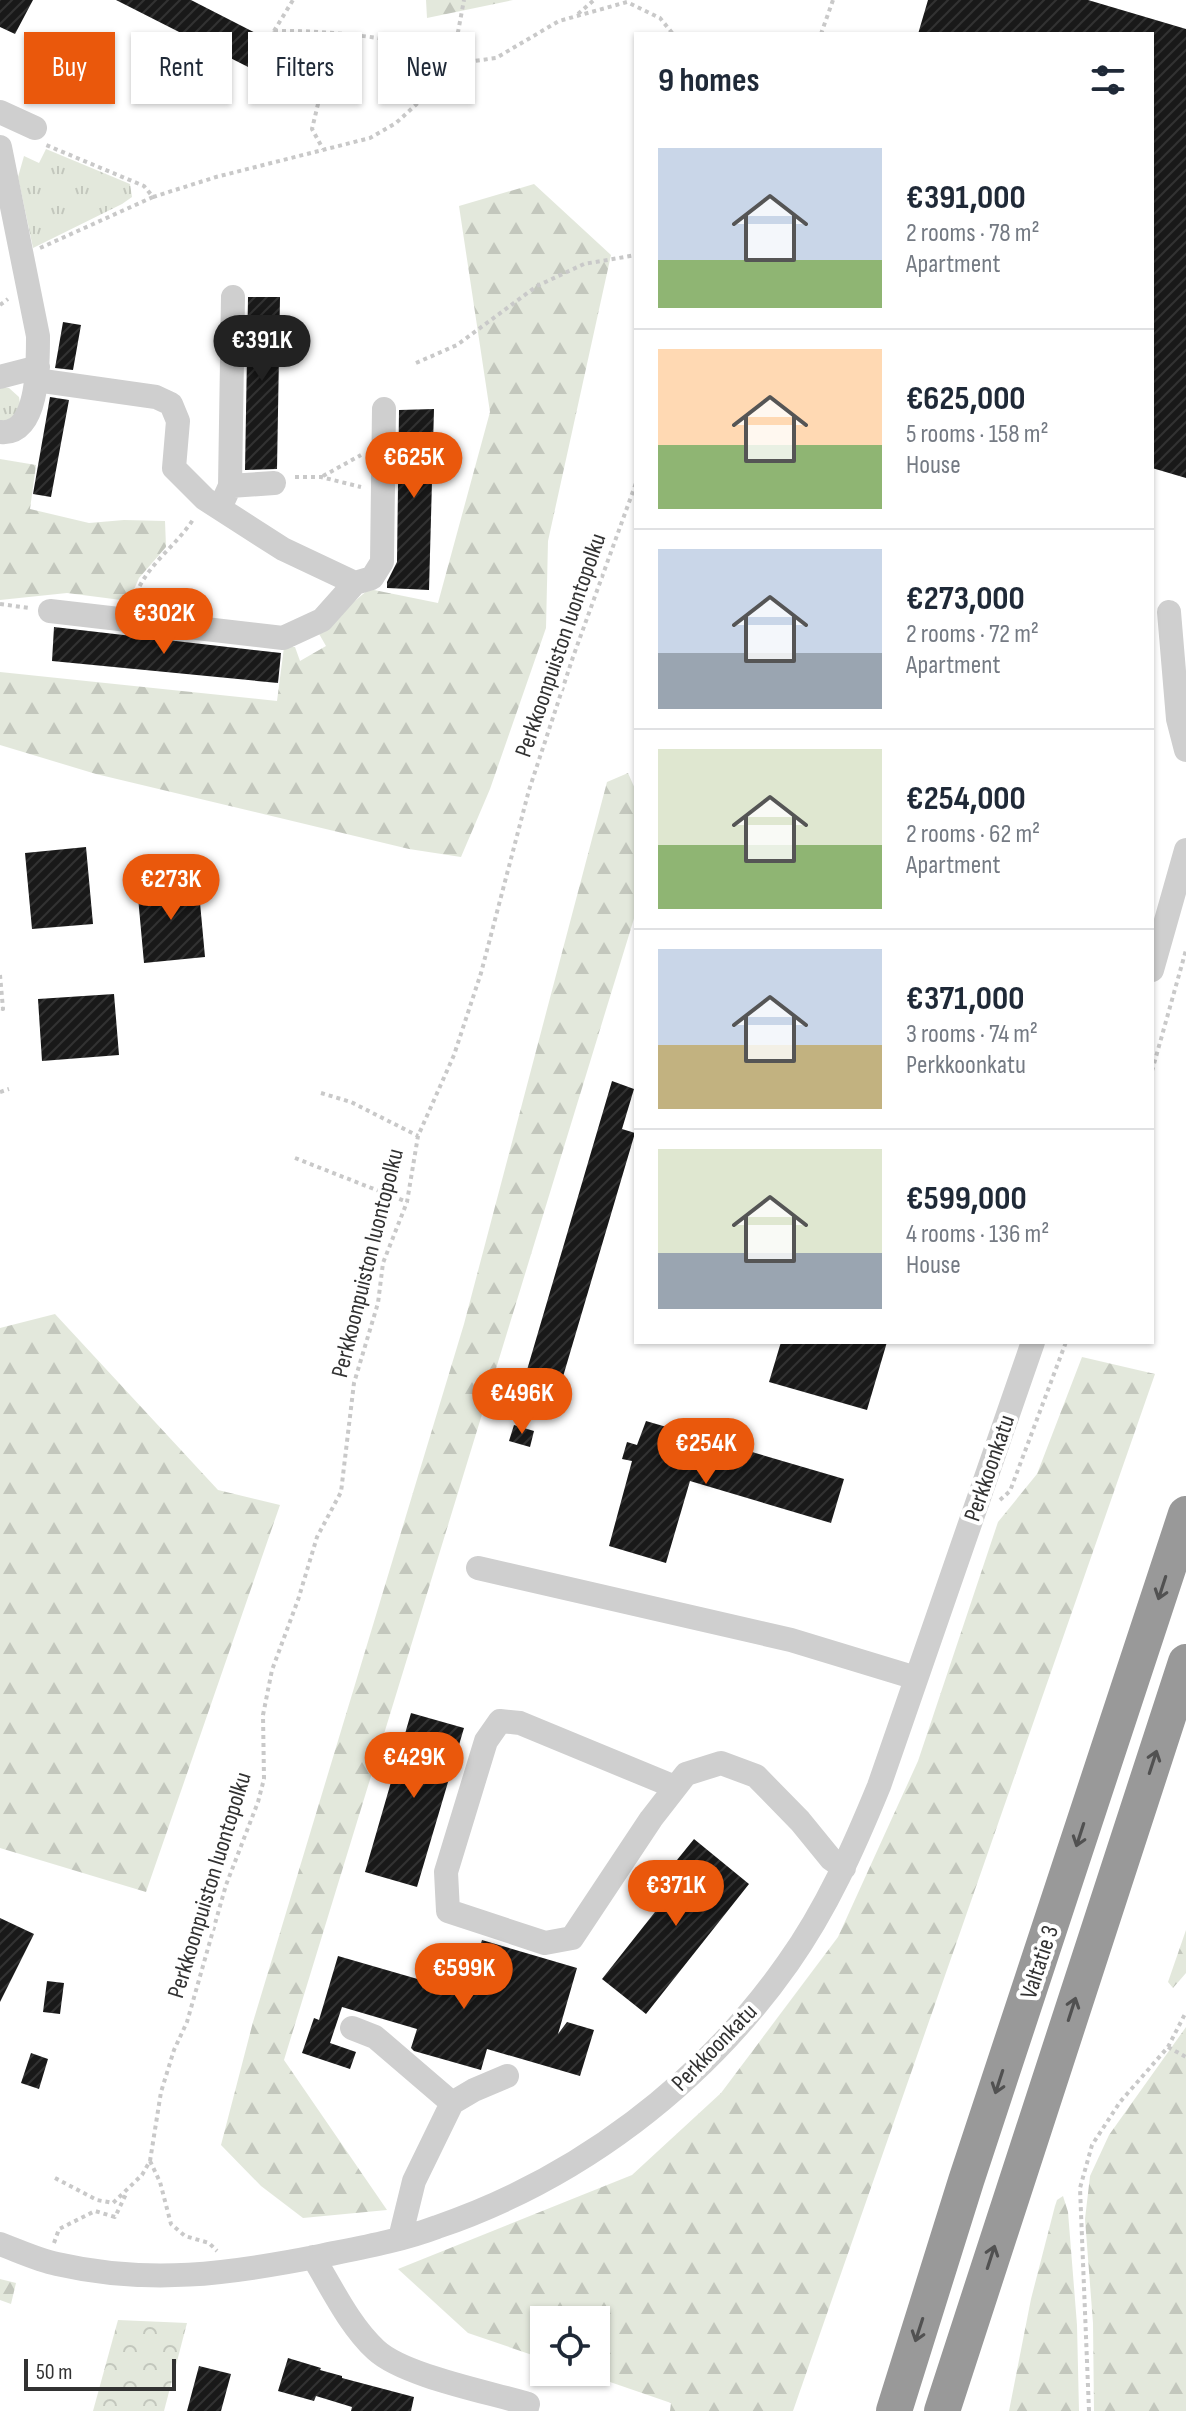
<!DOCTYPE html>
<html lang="en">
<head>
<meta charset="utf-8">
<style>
  body { margin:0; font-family:"Sofia Sans Condensed",sans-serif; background:#f2f2f3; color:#1f2937; height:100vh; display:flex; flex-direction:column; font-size:30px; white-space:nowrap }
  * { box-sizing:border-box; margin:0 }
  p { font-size:26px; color:#747a83 }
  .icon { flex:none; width:44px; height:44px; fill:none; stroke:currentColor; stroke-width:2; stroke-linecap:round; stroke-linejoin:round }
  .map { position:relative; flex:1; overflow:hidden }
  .sheet { position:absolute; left:634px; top:32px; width:520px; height:1312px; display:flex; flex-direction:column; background:#fff; border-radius:0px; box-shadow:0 2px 6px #0004 }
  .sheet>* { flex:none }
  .hud { position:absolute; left:24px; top:32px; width:490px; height:72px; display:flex; gap:16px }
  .tools { position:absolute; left:530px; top:2306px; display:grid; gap:16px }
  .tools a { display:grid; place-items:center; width:80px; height:80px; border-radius:0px; background:#fff; box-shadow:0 2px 6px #0004; font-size:40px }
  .scale { position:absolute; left:24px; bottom:20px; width:152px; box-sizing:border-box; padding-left:8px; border:4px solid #323232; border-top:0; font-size:22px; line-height:28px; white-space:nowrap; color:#323232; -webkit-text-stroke:6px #fff; paint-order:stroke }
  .price { position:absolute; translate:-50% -68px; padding:0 18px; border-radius:28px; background:#ea580c; color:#fff; font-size:26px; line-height:52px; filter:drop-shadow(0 2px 4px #0008) }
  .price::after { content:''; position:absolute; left:50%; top:48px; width:24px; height:18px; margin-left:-12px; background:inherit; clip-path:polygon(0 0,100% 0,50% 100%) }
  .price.current { background:#222; color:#fff }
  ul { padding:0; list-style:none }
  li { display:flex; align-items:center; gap:24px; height:200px; padding:0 24px }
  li+li { border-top:2px solid #e0e1e3 }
  li span { display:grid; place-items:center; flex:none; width:224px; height:160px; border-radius:0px; color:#555 }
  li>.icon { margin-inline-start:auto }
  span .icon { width:96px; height:96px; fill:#fffc; stroke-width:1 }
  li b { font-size:34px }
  h2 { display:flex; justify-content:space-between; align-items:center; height:96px; padding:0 24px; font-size:34px }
  .tag { padding:0 28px; border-radius:0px; background:#fff; box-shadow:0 2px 6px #0004; font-size:28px; line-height:72px }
  .tag.current { background:#ea580c; color:#fff }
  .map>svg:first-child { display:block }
</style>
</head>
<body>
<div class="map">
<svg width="1186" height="2411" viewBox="0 0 1186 2411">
  <defs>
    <pattern id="grass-tufts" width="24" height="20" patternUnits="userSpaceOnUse" patternTransform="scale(2)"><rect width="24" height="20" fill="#e3e8dc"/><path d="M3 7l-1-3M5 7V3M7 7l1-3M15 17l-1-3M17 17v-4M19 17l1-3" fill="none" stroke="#c3c7bd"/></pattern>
    <pattern id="forest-firs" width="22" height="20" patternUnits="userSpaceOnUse" patternTransform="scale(2)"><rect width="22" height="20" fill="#e3e8dc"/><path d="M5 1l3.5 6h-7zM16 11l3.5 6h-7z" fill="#c3c7bd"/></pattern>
    <pattern id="park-crowns" width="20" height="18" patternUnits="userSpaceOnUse" patternTransform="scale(2)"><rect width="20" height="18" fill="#e3e8dc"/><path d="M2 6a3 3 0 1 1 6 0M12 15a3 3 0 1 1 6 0" fill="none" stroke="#c3c7bd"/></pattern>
    <pattern id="building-hatch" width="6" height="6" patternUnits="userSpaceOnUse" patternTransform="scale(2)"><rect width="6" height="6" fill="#191919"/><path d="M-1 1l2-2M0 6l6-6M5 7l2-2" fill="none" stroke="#323232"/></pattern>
  </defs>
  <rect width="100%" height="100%" fill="#fff"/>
  <path fill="url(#grass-tufts)" d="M46,149L130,184L132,197L122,204L33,248L18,177L24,156L39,163Z
    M2,387L9,388L19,397L21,410L0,426V388Z"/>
  <path fill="url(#forest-firs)" d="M426,0H513L427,18Z
    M534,184L611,255L548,541L546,628L490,789L461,857L409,849L96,774L0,745V672L277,701L284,647H295L300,661L326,646L318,632L369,589L438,603L490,412L459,206Z
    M0,459L36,465L30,509L89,523L124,520L165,521L166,547L139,578L129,601L67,593L0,600Z
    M628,773L636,791V912L284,2060L387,2210L303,2218L261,2186L221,2145L253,2022L464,1324L607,782Z
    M55,1314L218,1490L280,1505L146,1892L0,1848V1328Z
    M1082,1357L1155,1374L793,2411H670L671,2403L581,2372H596V2320H544V2359L468,2333L398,2269L632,2175L721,2093L838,1937L918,1761L998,1522L1037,1474Z
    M1186,1930V1973L1173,1988L1168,1982Z
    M1186,2027V2411H1094L1093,2323L1085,2219L1090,2176L1109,2135Z
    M1063,2196L1068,2212L1077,2325L1079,2411H1009L1031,2299L1055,2206L1057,2200Z
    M0,2279L16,2283L11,2304L0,2300Z"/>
  <path fill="url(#park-crowns)" d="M118,2320L187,2323L164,2411H93Z"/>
  <path fill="url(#building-hatch)" d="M0,0H33L15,34L0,27Z
    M116,0H191L271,41L256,71Z
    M928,0H1088L1186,29V478L1152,468V34H918Z
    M248,297H280L277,469L245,470Z
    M63,322L81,325L73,370L55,368Z
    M50,397L69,400L51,497L33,494Z
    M434,409L429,590L387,588V582L397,562L399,410Z
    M54,627L281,653L278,683L52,661Z
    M86,847L93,924L32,929L25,853Z
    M198,881L205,957L144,963L137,886Z
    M114,994L119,1055L42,1061L38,999Z
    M612,1081L634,1089L622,1129L635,1133L557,1397L522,1387Z
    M781,1342H887L867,1410L769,1382Z
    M646,1421L844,1479L831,1523L690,1481L666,1563L609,1546L632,1461L622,1459L627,1442L637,1445Z
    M514,1425L534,1431L530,1447L509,1441Z
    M411,1713L464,1728L417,1887L365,1872Z
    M694,1839L749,1884L646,2014L602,1979L689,1869L677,1860Z
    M0,1918L34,1934L0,2002Z
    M482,1940L577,1968L558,2034L567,2022L594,2030L580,2076L487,2049L481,2070L414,2051L411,2048L417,2029L342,2007L330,2043L356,2052L350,2069L302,2053L314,2018L319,2020L338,1956L466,1993Z
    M47,1981L64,1983L60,2014L43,2012Z
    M31,2053L48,2059L39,2089L21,2083Z
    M288,2358L321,2368L320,2370L342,2376V2378L414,2397L411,2411H351L352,2407L316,2396L314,2401L278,2391Z
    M199,2366L231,2374L221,2411H187Z"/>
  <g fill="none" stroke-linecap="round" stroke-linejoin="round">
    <path stroke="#c9c9c9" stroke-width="4" stroke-dasharray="4 4" stroke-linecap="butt" d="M578,14L594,0
      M274,31C335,30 395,39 454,52
      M274,31L300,87
      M274,31L293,0
      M821,34L833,0
      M452,64L496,58L559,21L627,2L660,18L673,34
      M255,80L281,81L312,92L318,104L312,129L323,149
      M153,197L216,177L370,138L396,123L420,101L452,64L464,0
      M40,248L153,197L144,186L46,145
      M0,305L8,299
      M416,363L457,345L537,286L584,264L636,255
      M323,476L361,455
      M295,477H321L361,487
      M134,601C142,568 177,546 194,518
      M0,604L29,608
      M0,975L3,1009L0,1008
      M1152,1071L1186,950
      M0,1092L9,1089
      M321,1093L351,1102L418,1136
      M295,1158L407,1202
      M1000,1500L1010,1491L1066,1342
      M1168,2047L1186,2057
      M150,2161L160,2182L171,2224L185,2236L209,2243L217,2251
      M55,2178L97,2200L113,2203L142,2175L150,2161L161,2092L174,2050L187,2022L226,1885L258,1802L264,1779L263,1715L272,1670L298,1600L317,1537L341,1492L354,1383L378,1303L383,1263L407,1202L418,1136L454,1055L481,973L529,790L573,657L636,483
      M54,2243L59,2229L95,2211L115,2217L127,2192
      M1089,2411L1080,2188L1092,2145L1120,2102L1168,2047L1186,2012"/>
    <path stroke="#cfcfcf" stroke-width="24" d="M0,112L35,128
      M0,147L38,336C38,363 39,437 0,432
      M0,377L38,367
      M36,380L156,397L171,404L178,421L174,468L205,499L283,549L355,583L372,578L382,562L384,409
      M230,486L274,483
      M220,508L230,486L233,297
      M50,611L283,638L322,620L355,583
      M1169,612L1178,719L1186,750
      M1152,970L1186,850
      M478,1568L791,1640L916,1678
      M675,1787L520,1723L500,1721L486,1741L446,1872L448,1911L545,1943L572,1938L651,1819L686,1774L721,1763L756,1776L800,1821L831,1859L844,1868
      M352,2028L375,2037L452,2103L414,2181L400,2238
      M452,2103L474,2090L507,2076
      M0,2244C19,2251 38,2260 57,2264C149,2285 229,2274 320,2256C359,2248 400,2241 437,2227C578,2179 703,2084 788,1963C827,1908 854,1847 879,1786L1033,1342
      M313,2257C332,2288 349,2325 376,2350C404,2376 489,2392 528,2404L526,2411"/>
    <path stroke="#999" stroke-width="36" d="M894,2411L966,2181L1186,1514
      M942,2411L1186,1662"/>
  </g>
  <defs><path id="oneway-shaft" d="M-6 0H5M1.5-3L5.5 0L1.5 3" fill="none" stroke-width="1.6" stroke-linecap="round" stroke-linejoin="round" transform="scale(2)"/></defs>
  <g stroke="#515151">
    <use href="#oneway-shaft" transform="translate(1162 1588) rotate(108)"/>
    <use href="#oneway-shaft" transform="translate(1153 1762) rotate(-72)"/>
    <use href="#oneway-shaft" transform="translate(1080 1835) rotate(108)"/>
    <use href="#oneway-shaft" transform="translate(1072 2009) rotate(-72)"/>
    <use href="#oneway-shaft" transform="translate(999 2082) rotate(108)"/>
    <use href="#oneway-shaft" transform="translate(991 2257) rotate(-72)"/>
    <use href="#oneway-shaft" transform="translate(919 2330) rotate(108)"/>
  </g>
  <g text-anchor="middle" stroke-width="8" stroke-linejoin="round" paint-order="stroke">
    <g font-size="24" fill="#323232" stroke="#fff">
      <text transform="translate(560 645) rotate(-71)" y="8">Perkkoonpuiston luontopolku</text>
      <text transform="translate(367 1263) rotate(-76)" y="8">Perkkoonpuiston luontopolku</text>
      <text transform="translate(989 1468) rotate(-71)" y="8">Perkkoonkatu</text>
      <text transform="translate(209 1885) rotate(-73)" y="8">Perkkoonpuiston luontopolku</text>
      <text transform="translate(1039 1962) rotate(-72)" y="8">Valtatie 3</text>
      <text transform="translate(714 2047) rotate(-46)" y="8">Perkkoonkatu</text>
    </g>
  </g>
</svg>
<div class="tools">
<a><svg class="icon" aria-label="locate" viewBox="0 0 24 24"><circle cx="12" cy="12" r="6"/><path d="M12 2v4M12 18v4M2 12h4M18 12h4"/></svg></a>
</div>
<div class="scale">50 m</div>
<b class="price current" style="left:262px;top:383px">€391K</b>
<b class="price" style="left:414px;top:500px">€625K</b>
<b class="price" style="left:164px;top:656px">€302K</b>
<b class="price" style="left:171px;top:922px">€273K</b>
<b class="price" style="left:522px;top:1436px">€496K</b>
<b class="price" style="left:706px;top:1486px">€254K</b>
<b class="price" style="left:414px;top:1800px">€429K</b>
<b class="price" style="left:676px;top:1928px">€371K</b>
<b class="price" style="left:464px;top:2011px">€599K</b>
<div class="hud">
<a class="tag current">Buy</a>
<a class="tag">Rent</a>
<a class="tag">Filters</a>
<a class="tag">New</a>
</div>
<section class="sheet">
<h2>9 homes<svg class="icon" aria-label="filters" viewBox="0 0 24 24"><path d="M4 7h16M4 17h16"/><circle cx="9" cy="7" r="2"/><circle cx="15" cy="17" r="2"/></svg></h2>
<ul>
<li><span style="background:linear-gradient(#c9d6e8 70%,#8fb573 0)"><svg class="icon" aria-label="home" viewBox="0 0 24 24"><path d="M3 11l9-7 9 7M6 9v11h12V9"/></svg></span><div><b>€391,000</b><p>2 rooms · 78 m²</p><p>Apartment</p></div></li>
<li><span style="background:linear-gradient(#ffd9b3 60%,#8fb573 0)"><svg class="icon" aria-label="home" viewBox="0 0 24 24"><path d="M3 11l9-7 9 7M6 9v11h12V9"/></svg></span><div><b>€625,000</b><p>5 rooms · 158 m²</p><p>House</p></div></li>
<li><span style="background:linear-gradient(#c9d6e8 65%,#9aa5b1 0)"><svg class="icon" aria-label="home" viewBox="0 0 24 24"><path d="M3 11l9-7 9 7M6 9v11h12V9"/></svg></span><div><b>€273,000</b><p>2 rooms · 72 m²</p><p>Apartment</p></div></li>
<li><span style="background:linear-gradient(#dfe7d0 60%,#8fb573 0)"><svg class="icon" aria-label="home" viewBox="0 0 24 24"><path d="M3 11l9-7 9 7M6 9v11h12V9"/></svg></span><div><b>€254,000</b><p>2 rooms · 62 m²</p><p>Apartment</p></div></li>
<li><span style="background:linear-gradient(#c9d6e8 60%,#c2b280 0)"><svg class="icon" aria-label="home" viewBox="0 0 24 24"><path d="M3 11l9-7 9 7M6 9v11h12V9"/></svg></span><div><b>€371,000</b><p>3 rooms · 74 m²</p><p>Perkkoonkatu</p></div></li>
<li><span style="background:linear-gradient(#dfe7d0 65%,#9aa5b1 0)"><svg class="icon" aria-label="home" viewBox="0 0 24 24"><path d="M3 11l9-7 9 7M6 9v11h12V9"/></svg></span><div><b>€599,000</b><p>4 rooms · 136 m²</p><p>House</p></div></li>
</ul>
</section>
</div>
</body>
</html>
